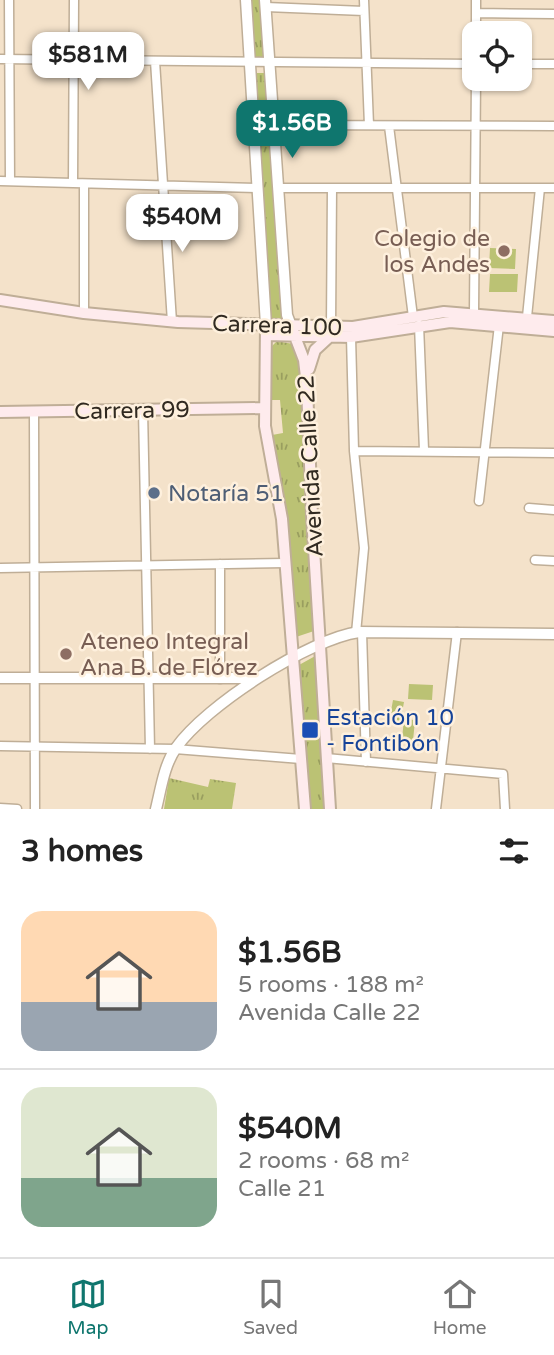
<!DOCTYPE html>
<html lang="en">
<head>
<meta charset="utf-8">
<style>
  body { margin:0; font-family:"Varela Round",sans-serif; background:#f6f6f6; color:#222; height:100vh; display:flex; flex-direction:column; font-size:26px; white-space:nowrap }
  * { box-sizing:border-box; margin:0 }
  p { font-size:23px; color:#767676 }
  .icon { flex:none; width:38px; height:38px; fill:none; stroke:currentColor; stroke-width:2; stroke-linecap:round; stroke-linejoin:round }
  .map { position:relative; height:809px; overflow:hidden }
  .sheet { display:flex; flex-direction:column; background:#fff; flex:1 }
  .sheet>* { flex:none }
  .controls { position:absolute; left:462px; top:21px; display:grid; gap:14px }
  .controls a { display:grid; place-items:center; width:70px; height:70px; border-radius:14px; background:#fff; box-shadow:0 2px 5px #0004; font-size:35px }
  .price { position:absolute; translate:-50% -60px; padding:0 16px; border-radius:14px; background:#fff; color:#222; font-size:23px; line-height:46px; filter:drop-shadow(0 2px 4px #0008) }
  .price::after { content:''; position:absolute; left:50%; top:42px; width:21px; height:16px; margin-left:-10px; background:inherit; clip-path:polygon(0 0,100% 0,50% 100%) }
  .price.current { background:#0f766e; color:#fff }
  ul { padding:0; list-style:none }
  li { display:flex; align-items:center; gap:21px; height:175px; padding:0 21px }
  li+li { border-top:2px solid #e0e0e0 }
  li span { display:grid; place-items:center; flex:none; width:196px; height:140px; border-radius:21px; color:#555 }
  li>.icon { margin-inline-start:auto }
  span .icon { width:84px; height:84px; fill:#fffc; stroke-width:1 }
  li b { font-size:30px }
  h2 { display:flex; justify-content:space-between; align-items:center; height:84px; padding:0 21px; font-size:30px }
  .tab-bar { display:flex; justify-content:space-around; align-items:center; height:98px; border-top:2px solid #e0e0e0; background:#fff; font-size:19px; color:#767676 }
  .tab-bar a { display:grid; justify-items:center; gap:4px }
  .tab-bar .current { color:#0f766e }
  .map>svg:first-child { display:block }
</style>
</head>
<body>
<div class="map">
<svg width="554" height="809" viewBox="0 0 554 809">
  <defs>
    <pattern id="grass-tufts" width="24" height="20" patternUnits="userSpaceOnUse" patternTransform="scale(1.75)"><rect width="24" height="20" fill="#bbc274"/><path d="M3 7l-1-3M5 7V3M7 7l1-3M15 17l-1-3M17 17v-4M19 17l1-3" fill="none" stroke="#999e5f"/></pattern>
  </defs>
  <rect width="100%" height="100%" fill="#f4e2ca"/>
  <path fill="url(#grass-tufts)" d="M250,0H262L266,58H252Z
    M253,73H267L284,319L271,320Z
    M277,341L293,344L302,370L314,631L296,637L288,525L272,435L283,433L280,400H268L271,347Z
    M317,655L327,809H309L299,665Z
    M169,778L208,787L210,779L236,783L232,809H164Z"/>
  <path fill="#bbc274" d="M490,248L516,249L515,269L489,268Z
    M490,274H518L517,292H489Z
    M409,684L433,685L432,700L408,699Z
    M393,700L404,702L400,724L389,722Z
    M404,719L415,720L413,741L402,739Z"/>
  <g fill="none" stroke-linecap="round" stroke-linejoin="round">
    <g stroke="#bfae97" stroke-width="11">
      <path id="minor" d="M9,0L10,181
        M364,0L369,125
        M476,0V33
        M266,7L364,11
        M476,13L554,14
        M0,59L474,64
        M155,61L172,322
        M520,64H554
        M274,125L554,126
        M389,126L413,317
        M0,181L257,188
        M73,183L74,0
        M84,184V313
        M279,188H554
        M474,312L476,79
        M527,317L540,188
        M419,325L424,450
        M331,327L332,188
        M351,337L354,451L364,548L356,633
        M143,410L150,749
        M34,412L35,809
        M354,451L554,453
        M479,501L499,325
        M529,508L554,510
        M535,560L554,561
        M0,568L286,563
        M362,632L366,762
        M220,679V564
        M0,746L175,749L301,759
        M326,758L503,774L505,809
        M0,808L17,809
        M436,809L457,632"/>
    </g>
    <g stroke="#bfae97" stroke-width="13">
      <path id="tertiary" d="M246,0L266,325
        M265,0L287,315L291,326
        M0,678H255
        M156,809C161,789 164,765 176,748C205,706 309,639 359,632L554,634"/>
    </g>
    <g stroke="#bfae97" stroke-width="14">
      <path id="secondary" d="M0,300L84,313L178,322L353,327L444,312L554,321
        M266,325L265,426L282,519L305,809
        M291,326L304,360L307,386L312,516L330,809
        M266,335L351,337L450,322L554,331
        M309,369L315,350L328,338
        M0,412L264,408"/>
    </g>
    <use href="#minor" stroke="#fff" stroke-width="8"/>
    <use href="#tertiary" stroke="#fff" stroke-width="10"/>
    <use href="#secondary" stroke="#feebed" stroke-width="10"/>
  </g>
  <g fill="#8d6e63" stroke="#fef0dd" stroke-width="2.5">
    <circle cx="504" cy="251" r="7"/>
    <circle cx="66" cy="654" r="7"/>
  </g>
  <circle fill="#5c6f8a" stroke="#fef0dd" stroke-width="2.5" cx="154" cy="493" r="7"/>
  <rect fill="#1a4fb4" stroke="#fef0dd" stroke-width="2.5" x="301" y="721" width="18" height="18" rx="3.5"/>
  <g text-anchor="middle" stroke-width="5" stroke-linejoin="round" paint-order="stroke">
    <g font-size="23" fill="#785e54" stroke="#fef0dd" text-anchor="end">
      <text x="490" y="246">Colegio de<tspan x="490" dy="26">los Andes</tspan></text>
      <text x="80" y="649" text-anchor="start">Ateneo Integral<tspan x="80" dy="26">Ana B. de Flórez</tspan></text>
    </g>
    <g font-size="23" fill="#312a21" stroke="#fef0dd">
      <text transform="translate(277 325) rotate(2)" y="8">Carrera 100</text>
      <text transform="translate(132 410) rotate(-1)" y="8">Carrera 99</text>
      <text transform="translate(310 466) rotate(-93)" y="8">Avenida Calle 22</text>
    </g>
    <g font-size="23" fill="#4e5e75" stroke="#fef0dd" text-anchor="start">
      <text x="168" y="501">Notaría 51</text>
    </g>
    <g font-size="23" fill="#164399" stroke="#fef0dd" text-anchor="start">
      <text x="326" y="725">Estación 10<tspan x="326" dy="26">- Fontibón</tspan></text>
    </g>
  </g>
</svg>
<div class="controls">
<a><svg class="icon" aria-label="locate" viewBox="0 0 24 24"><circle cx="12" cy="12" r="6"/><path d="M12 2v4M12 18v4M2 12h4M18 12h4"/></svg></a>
</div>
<b class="price" style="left:88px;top:92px">$581M</b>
<b class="price current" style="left:292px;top:160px">$1.56B</b>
<b class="price" style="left:182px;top:254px">$540M</b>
</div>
<section class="sheet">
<h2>3 homes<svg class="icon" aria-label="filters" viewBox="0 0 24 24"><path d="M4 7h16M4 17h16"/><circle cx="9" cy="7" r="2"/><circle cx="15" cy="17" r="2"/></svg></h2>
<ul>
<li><span style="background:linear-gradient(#ffd9b3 65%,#9aa5b1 0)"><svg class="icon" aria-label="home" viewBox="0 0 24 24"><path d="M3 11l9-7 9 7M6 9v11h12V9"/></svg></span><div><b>$1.56B</b><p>5 rooms · 188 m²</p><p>Avenida Calle 22</p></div></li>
<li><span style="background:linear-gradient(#dfe7d0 65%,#7fa58c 0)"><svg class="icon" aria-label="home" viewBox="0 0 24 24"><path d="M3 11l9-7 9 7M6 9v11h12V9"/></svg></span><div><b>$540M</b><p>2 rooms · 68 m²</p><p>Calle 21</p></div></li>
</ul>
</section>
<nav class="tab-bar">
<a class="current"><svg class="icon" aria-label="map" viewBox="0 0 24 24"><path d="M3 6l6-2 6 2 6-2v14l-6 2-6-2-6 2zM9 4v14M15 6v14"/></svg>Map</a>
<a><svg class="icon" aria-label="saved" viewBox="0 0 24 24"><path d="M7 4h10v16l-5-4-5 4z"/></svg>Saved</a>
<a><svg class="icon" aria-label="home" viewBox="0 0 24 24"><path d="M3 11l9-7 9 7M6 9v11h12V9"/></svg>Home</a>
</nav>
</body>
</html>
